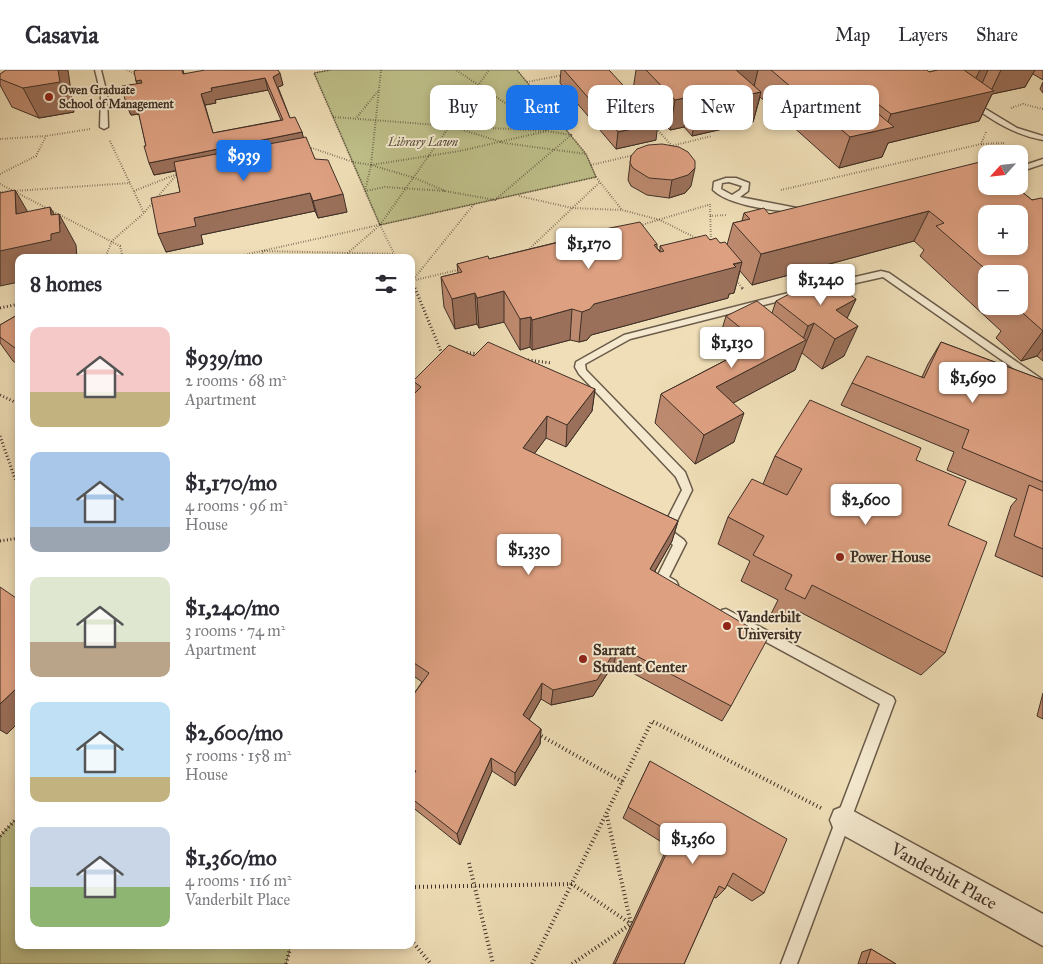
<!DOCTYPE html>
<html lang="en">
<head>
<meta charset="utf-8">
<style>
  body { margin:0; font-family:"IM FELL Great Primer",serif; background:#f2f2f3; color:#2b2b33; height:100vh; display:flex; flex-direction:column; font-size:19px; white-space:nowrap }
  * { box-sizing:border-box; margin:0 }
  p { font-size:16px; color:#7c7c81 }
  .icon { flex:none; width:28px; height:28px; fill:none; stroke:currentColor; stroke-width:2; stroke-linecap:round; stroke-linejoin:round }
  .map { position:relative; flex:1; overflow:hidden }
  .side { position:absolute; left:15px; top:184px; width:400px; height:695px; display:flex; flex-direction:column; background:#fff; border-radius:10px; box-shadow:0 2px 8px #0003 }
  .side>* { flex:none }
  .guide { position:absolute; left:430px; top:15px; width:475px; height:45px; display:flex; gap:10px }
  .needle { width:32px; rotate:243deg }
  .fabs { position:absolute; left:978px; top:75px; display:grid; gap:10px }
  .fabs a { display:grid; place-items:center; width:50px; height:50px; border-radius:10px; background:#fff; box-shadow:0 2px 8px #0003; font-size:25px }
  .price { position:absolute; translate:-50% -42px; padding:0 11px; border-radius:5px; background:#fff; color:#222; font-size:16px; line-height:32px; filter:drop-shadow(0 1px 2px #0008) }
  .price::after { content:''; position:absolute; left:50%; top:30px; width:15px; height:11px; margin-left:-8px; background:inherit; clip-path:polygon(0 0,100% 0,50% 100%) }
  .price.active { background:#1a73e8; color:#fff }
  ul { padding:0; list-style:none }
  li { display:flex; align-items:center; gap:15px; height:125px; padding:0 15px }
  li span { display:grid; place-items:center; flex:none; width:140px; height:100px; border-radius:10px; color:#555 }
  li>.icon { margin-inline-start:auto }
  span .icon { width:60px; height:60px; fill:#fffc; stroke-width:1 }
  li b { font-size:21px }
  h2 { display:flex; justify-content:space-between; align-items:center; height:60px; padding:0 15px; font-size:21px }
  .tag { padding:0 18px; border-radius:10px; background:#fff; box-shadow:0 2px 8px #0003; font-size:18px; line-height:45px }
  .tag.active { background:#1a73e8; color:#fff }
  header { display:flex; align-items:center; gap:30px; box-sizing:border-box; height:70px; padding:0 25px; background:#fff; border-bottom:1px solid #e1e1e2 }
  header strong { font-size:24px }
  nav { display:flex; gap:28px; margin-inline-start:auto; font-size:18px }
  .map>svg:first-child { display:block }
</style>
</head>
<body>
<header>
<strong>Casavia</strong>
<nav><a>Map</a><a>Layers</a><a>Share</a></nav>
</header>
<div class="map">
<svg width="1043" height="894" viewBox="0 0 1043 894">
  <rect width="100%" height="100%" fill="#efdeb7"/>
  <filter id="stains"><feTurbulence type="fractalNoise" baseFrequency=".004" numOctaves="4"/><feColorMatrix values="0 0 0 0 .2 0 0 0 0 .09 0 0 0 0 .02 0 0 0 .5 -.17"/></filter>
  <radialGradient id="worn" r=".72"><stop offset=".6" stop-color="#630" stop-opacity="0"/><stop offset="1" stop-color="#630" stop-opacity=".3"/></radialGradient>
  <path fill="#bfc08a" stroke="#7e7858" d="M330,0H517L586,84L596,107L380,155L314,3Z
    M19,746V875H291L286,894H0V766Z"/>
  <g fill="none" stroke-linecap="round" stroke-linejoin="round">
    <g stroke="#6a5b4a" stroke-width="3">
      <path id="service" d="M95,0H101L107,24L108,57L104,59L100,57L101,24Z
        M970,32H974L1017,58L1043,66V70C1015,65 993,51 970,34Z
        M1043,89V94L1019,102V97Z
        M726,108H736L749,113L748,121L740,127L802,139L806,141L802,143C778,141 731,137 713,120L714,112ZM729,112L742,116L740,120L732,125L721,119L722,113Z
        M881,201L889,203L1043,310V319L883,207L820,221L816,218L820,215Z
        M800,220L803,221V225L630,269L585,294L586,300L685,402L692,420L672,461L684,470L686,473L669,507L676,511L678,515L676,519C669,521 659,516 656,509L673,475L660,463L682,420L676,407L579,304L575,297L576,292L624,265Z
        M726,539L893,627L895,631L797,894H781L880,634L722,548L720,544L722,540Z"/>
    </g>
    <g stroke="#6a5b4a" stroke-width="3">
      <path id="minor" d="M844,736L1043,844V876L834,760L830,750L834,740Z"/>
    </g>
    <path stroke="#3e2f26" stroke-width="2" stroke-dasharray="0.5 2" stroke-linecap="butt" d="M127,0L137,5
      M330,0L314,3L380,155L489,0
      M527,12L563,5
      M1011,38L1023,34L1043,39
      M333,47L451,56L504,73L586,84
      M357,47L378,21
      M655,57L672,76
      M0,69L46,66L90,59
      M110,71L144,143
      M981,74L1004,73
      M671,76L712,66
      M306,79L312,78L353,92
      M353,92L371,95L415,108L445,121L495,130L571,65L547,61L456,0
      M371,95L381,0
      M591,95L634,85
      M0,104L36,86L46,66
      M596,107L622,140
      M0,114L120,176L123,188
      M781,120L981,74L986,62
      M134,121L177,104
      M445,121L385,117L365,121L371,95L460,81L547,61L451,56
      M0,122L130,113
      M519,126L572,138L622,140L660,150L698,169
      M710,134L711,173
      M710,146L726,145
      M638,156L708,135
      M526,182L600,112
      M105,188L112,171L144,143L177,104L180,103
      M230,188L596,107L586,84L517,0
      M264,188L262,181L394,184
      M342,188L380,155L396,188
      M734,207L743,219
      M411,211L462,199
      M412,211L415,219
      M412,211L474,134"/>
    <path stroke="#3e2f26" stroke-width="3" stroke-dasharray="1 2.5" stroke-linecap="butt" d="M415,218L442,284
      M742,218L744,220
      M0,238L19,234
      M463,282L479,284
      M528,290L551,293
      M0,325L19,334
      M0,366L19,420
      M0,471L19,468"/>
    <path stroke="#3e2f26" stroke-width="4" stroke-dasharray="1 3" stroke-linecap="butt" d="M538,664L623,712
      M607,746L631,854
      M0,766L19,746
      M469,793L493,894
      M411,817L572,814L631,854
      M411,870L431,894
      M286,894L291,875
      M532,894L652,651L821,738
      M572,894L631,854"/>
    <use href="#service" fill="#f5ead0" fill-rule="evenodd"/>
    <use href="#minor" fill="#f5ead0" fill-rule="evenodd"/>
  </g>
  <path fill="#be8a6f" stroke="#3e2f26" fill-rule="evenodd" d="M137,0H183L184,4L278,0L283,15L278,17L290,48L302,62L303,68L315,89L347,142L318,148L315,141L201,165L203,174L166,182L180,122L176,101L154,105L146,76L139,44L131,45L126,34L137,13L136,11ZM268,20L281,50L213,63L205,35L216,33L215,30Z
    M561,0H609L656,70L616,79L560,13Z
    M636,0H927L929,2L938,0H1043V10L1033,4H1032L1025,17L992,24L979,51L888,73L882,87L839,98L760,27L753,52L692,66L684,57L670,60L633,20Z
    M0,4L74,42L39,48L12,37L0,15Z
    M1043,12V23L1040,19Z
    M631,86L691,116L685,123L669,128L647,125L631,116L628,110Z
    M986,116L1021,121L1032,130L1043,129V291L1037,286L1021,291L996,268L1001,261L920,186L924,180L914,171L752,215L740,201L734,223L729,224L728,228L591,265L587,270L579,272L570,270L532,280L530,277L520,280L504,252L479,258L477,254L455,259L444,237L441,207L458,203L457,194L489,189L595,163V161L657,174V178L660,181V176L710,170L720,173L727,175L733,153L742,151L744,143L769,144ZM986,204H1019V236H986Z
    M856,229L847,248L844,286L822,299L802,283L801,284L795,300L733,333L734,372L695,394L655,353L661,324L730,288L717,276L726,246L772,243L776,231Z
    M19,244V295L13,291L0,273V255Z
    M941,272L1043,310V507L995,486L1011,436L1017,429L947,400L954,382L841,335L852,313L922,307L928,294Z
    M474,286L595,319L592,341L566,377L546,368L534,384L678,451L672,471L655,501L731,636L722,651L614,593L593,626L551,635L541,629L529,650L541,659L540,674L515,716L492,701L460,775L411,736V628L422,612L411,604V327L415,323L413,311Z
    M775,386L916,390L948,455L945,583L921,605L798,541L790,554L771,544L778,530L741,511L750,491L718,474L728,447L763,414Z
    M1043,623V649L1037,646Z
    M650,691L764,823L752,831L727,815L725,819L716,828L714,827L684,894H613L668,776L623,748Z
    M871,879L896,894H858L862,882Z"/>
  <path fill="#9b705a" stroke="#3e2f26" d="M58,0H68L74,42L39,48L23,18Z
    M732,0H758L753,21Z
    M980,0H988L980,18L970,20Z
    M1001,0H1035L1025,17L992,24L979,51L888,73L882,87L839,98L850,67L869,36L878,34L867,63L885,59L891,44L991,21Z
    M280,3L283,15L276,18L273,7Z
    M265,8L268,20L215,30L216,33L205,35L201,24L211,18Z
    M141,10L146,21L141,22L136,11Z
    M761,22L753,52L692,66L698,35Z
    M689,27L684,57L670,60L675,30Z
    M136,32L141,44L131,45L126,34Z
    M658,53L656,70L616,79L618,62Z
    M302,62L305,74L154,105L149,93Z
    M695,98L691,116L685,123L669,128L672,110Z
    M1024,115L1007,144L1016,117Z
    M15,120L33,151L51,145L50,137L60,154L59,144L76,175L77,188H19V212L0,216V180L16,144Z
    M310,123L315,141L201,165L203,174L166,182L158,164L194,148Z
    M343,124L347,142L318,148L313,131Z
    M929,141L914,171L752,215L761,184Z
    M742,192L734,223L729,224L728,228L591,265L587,270L579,272L582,242L594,234Z
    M504,221V252L479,258L477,228Z
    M475,223L477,254L455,259L452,229Z
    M856,229L842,259L836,240Z
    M572,239L570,270L532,280V250Z
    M531,247L530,277L520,280V249Z
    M814,253L795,300L707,347L716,317L802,272L808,256Z
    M858,256L844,286L822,299L835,269Z
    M1043,261V278L1037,286L1021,291Z
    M595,319L592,341L566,377L567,355Z
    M744,343L734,372L695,394L704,365Z
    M547,346L546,368L523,399V378Z
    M678,451L672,471L645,518L650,499Z
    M618,576L614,593L593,626L551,635L553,620Z
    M542,613L541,629L523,660V645Z
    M19,616V652L7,664L0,660V634Z
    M541,659L540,674L515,716V703Z
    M491,688L492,701L460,775L457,764Z"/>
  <path fill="#dda081" stroke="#3e2f26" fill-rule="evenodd" d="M6,0H58L60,12L23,18L0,9V4Z
    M137,0H182L183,4L205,0H278L280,3L273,7L290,48L295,47L302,62L149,93L144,76H146L136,32L126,34L122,16L142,13L141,10L136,11L134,1ZM265,8L283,50L213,63L201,24L212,21L211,18Z
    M564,0H609L658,53L618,62Z
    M646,0H736L761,22L698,35L689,27L675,30Z
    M771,0H927L929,2L938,0H964L994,21L891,44L878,34L869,36L894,57L850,67Z
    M306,67L315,89L328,90L343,124L313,131L310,123L194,148L196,156L158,164L151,128L180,122L174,92Z
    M662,74L679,77L688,82L695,91V98L688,105L672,110L649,108L633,98L630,93L631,86L637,79L648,75Z
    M980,92L986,97V116H1018L1016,117L1032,130L1041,128L1043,129V261L1016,237L1026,234L1019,228V204H991L936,156L944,153L929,141L761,184L733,153L750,149L744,143L764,138L769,144ZM986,144H1019V176H986Z
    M1019,111L1024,115L1019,116Z
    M15,120L16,144L50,137L51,145L59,144L60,162L51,164V170L0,181V123Z
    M640,152L657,174L654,175L660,182L664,181L660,176L706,165L710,170L716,168L720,173L725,172L742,192L733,194L736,197L594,234L590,239L582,242L572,239L532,250L531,247L520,249L504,221L477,228L475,223L452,229L441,207L462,202L457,194L488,186L489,189L597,163L595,161Z
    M824,206L856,229L836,240L858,256L835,269L814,253L808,256L776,231Z
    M757,231L806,270L716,317L744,343L704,365L661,324L759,273L726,246Z
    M19,244V281L0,267V255Z
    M488,272L595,319L567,355L547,346L523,378L678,451L650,499L768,568L731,636L618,576L597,610L553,620L542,613L523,645L541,659L515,703L491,688L457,764L411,728V708L416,701L411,698V628L429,603L411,591V327L421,317L413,311L449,275L474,286Z
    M941,272L1043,310V412L962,378L969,360L852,313L867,286L924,308Z
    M810,330L921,378L916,390L966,411L948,455L987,472L945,583L812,515L805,529L785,519L792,505L753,485L764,466L728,447L752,409L787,425L802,399L775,386Z
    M1029,415L1043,421V479L1014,466Z
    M0,517L19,530V616L0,634Z
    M650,691L787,769L764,823L733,803L725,819L719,816L684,894H615L675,765L628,737Z
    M871,879L896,894H866Z"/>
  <g fill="#8f2418" stroke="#f5ead0" stroke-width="2">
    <circle cx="49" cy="27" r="5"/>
    <circle cx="840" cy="487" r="5"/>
    <circle cx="727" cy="556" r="5"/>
    <circle cx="583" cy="589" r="5"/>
  </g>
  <g text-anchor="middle" stroke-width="4" stroke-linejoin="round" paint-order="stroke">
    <g font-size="12" font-weight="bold" fill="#3e2f26" stroke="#f5ead0" text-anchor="start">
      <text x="59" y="24">Owen Graduate<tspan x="59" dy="14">School of Management</tspan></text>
    </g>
    <g font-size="12" font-style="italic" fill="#584c3a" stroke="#f5ead0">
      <text x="423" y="76">Library Lawn</text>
    </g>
    <g font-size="15" font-weight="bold" fill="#3e2f26" stroke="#f5ead0" text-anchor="start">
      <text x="850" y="492">Power House</text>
      <text x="737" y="552">Vanderbilt<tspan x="737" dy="17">University</tspan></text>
      <text x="593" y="585">Sarratt<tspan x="593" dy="17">Student Center</tspan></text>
    </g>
    <g font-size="18" fill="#3e2f26" stroke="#f5ead0">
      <text transform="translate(944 806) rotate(29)" y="6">Vanderbilt Place</text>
    </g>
  </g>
  <rect width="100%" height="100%" filter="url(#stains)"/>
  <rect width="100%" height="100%" fill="url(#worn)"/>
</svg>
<div class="fabs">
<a><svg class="needle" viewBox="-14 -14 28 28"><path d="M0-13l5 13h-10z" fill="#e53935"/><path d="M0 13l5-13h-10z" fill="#7c7c81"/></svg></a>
<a>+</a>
<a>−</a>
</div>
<b class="price active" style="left:244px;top:112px">$939</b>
<b class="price" style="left:589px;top:200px">$1,170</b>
<b class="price" style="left:821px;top:236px">$1,240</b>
<b class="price" style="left:732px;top:299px">$1,130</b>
<b class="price" style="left:973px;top:334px">$1,690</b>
<b class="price" style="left:866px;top:456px">$2,600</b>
<b class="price" style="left:529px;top:506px">$1,330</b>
<b class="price" style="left:693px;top:795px">$1,360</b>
<div class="guide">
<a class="tag">Buy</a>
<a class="tag active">Rent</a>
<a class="tag">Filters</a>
<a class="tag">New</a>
<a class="tag">Apartment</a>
</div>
<section class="side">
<h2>8 homes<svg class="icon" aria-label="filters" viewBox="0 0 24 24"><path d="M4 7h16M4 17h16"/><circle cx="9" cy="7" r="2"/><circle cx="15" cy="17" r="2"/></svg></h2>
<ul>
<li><span style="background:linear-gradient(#f6c9c9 65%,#c2b280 0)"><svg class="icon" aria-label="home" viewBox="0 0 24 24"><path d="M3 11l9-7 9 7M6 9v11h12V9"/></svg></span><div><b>$939/mo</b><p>2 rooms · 68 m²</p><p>Apartment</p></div></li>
<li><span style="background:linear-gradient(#a9c7e8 75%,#9aa5b1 0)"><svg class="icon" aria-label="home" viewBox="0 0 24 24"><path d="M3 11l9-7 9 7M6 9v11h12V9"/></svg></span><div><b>$1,170/mo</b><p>4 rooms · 96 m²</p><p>House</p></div></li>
<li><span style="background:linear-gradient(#dfe7d0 65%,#b9a48a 0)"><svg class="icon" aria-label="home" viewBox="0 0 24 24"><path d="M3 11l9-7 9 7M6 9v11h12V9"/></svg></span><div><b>$1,240/mo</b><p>3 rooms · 74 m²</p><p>Apartment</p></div></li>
<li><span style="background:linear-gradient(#bfe0f5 75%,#c2b280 0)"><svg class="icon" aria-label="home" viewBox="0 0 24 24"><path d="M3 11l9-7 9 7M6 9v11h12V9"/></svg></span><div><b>$2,600/mo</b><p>5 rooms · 158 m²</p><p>House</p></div></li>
<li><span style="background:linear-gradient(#c9d6e8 60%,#8fb573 0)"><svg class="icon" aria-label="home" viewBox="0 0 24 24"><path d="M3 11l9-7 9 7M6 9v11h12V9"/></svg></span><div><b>$1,360/mo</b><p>4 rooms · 116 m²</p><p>Vanderbilt Place</p></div></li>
</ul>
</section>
</div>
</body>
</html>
